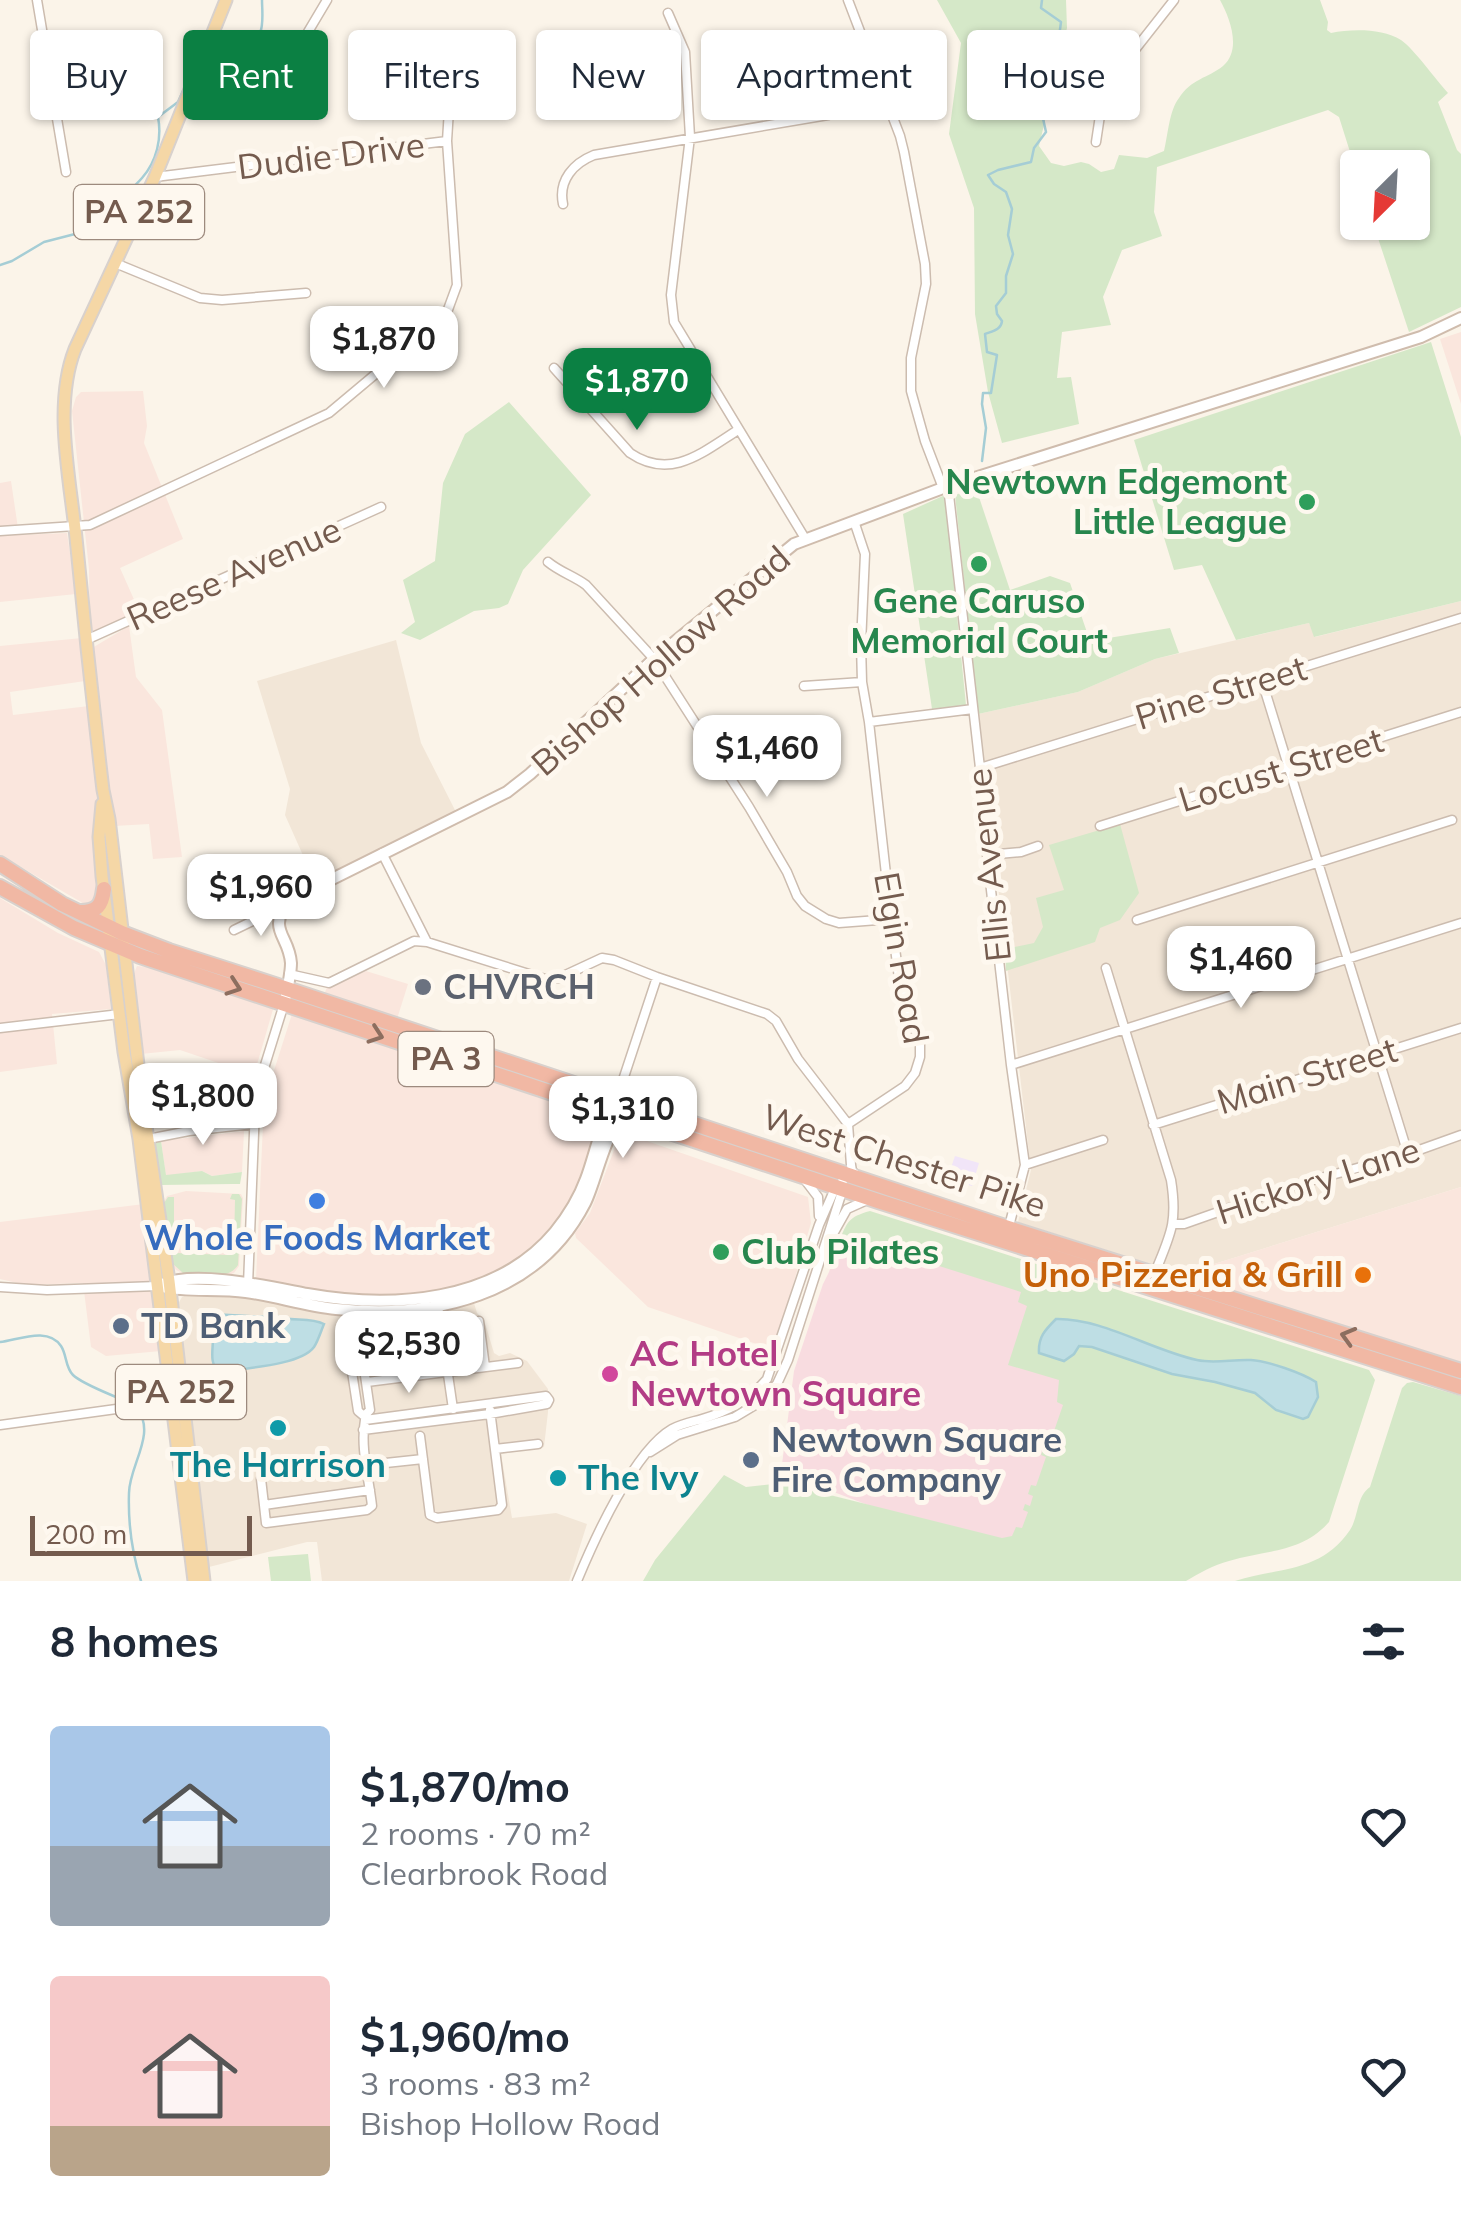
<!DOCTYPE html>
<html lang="en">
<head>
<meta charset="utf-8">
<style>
  body { margin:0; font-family:Mulish,sans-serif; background:#f2f2f3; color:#1f2937; height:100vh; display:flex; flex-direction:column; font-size:38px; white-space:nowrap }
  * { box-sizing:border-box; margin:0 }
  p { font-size:32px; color:#747a83 }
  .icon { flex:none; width:55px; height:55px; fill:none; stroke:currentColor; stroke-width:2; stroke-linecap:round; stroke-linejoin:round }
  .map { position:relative; height:1581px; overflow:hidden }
  .drawer { display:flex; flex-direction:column; background:#fff; flex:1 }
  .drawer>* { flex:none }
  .guide { position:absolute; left:30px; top:30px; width:1402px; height:90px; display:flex; gap:20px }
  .needle { width:65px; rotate:204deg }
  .buttons { position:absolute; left:1340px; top:150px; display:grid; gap:20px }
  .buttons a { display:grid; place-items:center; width:90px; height:90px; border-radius:10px; background:#fff; box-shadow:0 2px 8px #0004; font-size:50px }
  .scale { position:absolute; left:30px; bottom:25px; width:222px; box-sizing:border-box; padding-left:10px; border:5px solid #745b4e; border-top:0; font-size:28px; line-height:35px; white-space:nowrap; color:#745b4e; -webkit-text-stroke:8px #fef8ef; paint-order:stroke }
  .price { position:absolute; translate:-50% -85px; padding:0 22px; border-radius:20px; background:#fff; color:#222; font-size:32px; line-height:65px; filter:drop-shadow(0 2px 5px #0008) }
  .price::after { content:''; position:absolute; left:50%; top:60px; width:30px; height:22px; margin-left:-15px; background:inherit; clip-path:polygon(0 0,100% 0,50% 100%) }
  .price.current { background:#0b8043; color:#fff }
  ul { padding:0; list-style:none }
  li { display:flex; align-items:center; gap:30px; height:250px; padding:0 50px }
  li span { display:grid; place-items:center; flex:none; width:280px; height:200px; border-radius:10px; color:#555 }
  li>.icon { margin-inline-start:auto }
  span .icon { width:120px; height:120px; fill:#fffc; stroke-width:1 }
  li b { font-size:42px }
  h2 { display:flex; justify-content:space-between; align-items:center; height:120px; padding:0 50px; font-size:42px }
  .pill { padding:0 35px; border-radius:10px; background:#fff; box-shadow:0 2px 8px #0004; font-size:35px; line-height:90px }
  .pill.current { background:#0b8043; color:#fff }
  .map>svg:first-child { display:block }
</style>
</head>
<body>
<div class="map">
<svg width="1461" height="1581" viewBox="0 0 1461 1581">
  <rect width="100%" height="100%" fill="#fbf4e9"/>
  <path fill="#f2e6d7" d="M1461,601V1187L1182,1274L1018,1222L1031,1170L978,714L1078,692L1155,659L1309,623L1315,637Z
    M396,640L421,743L457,814L314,880L285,815L290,789L257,681Z
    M191,1293L243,1296L326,1312L369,1317L413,1315L474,1303L477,1313L484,1320L494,1353L499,1356L510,1353L527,1361L548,1389V1412L544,1447L501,1454L512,1518L556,1513L587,1524L569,1581H322L317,1542H307L209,1567L179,1312L178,1304L182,1297Z"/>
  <path fill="#fae6dd" d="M1461,332V404L1440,339Z
    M143,391L147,426L144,443L183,539L120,568L140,613L90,636L89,569L72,411L76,397L81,392Z
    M11,481L19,535L67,533L76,594L0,602V483Z
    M129,626L136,677L162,710L182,857L153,859L149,824L114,826L92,648Z
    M82,638L85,681L10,692L13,715L89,706L98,790L93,832L100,891L98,899L88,906L0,855V646Z
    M0,898L58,933L99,952L106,965L111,1009L52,1014L57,1064L0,1072Z
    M137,966L165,969L274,1006L254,1075L180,1050L141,1054L132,979Z
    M366,971L408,984L397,1019L324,995L327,987Z
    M292,1014L596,1114L600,1119L581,1176L564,1210L544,1236L512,1262L475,1282L432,1294L389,1298L348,1296L256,1280L264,1102Z
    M244,1131L242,1172L212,1176L202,1171L166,1176L161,1141Z
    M621,1132L808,1197L811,1223L774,1350L648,1307L576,1238L575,1233L590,1213Z
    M1461,1187V1362L1384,1340L1182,1274Z
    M186,1191L241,1194L243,1198L239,1266L234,1273L227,1276L185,1274L176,1270L171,1263L162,1205L167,1196Z
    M144,1204L150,1276L161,1351L106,1356L91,1347L83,1283L26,1285L0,1279V1222Z"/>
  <path fill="#f1e5f8" d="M955,1156L979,1163L972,1186L947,1179Z"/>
  <path fill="#f8dce0" d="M843,1232L1039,1296L1093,1385L1026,1541L968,1543L781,1472L794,1371L823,1284L829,1272Z"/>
  <path fill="#d5e8c8" d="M937,0H1066L1067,28L1039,146L1051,163L1064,166L1081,162L1089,164L1101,172L1114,169L1119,155L1147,158L1164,151C1168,135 1169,111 1179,98C1191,79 1208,78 1223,66C1242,50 1230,18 1220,0H1320L1328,22L1327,30L1331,33C1351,29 1382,28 1401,40C1414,49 1436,80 1448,93L1438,102L1457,150L1461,154V307L1409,332L1373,223L1412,222V168H1358L1357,174L1339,117L1328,110L1157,167L1154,212L1162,236L1122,250L1103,297L1111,325L1062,332L1057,378L1071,377L1079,424L1002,443L988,392L975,314L974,208L949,134L961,43Z
    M1431,342L1461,437V601L1314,637L1309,623L1236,640L1202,565L1174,570L1134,440Z
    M509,402L591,495L523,570L508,604L499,608L474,611L420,640L401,633L415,622L403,580L435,561L443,483L465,434Z
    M976,488L1010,590L1050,576L1070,583L1090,641L1170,628L1179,653L1155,659L1078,692L978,714L955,495Z
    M945,495L966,705L932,709L903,514Z
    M1120,824L1139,893L1120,920L1100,928L1095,942L1006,971L1005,949L1034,943L1043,927L1036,898L1064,890L1049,845Z
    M161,1141L166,1175L202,1171L212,1176L242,1172L240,1184H233L161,1185L154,1144Z
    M232,1194H239L242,1199L238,1265C227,1282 201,1274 183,1273L172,1263L162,1206L168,1197H174V1232L178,1242L177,1253L227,1255L228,1247L234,1246L235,1200L230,1199Z
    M870,1211L1369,1370L1375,1380L1329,1522C1302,1553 1266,1550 1229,1561C1213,1565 1200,1573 1186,1581H643L655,1560L724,1475L746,1487L782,1483L1002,1538L1012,1536L1016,1527L1022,1528L1028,1512L1023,1510L1025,1504L1030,1506L1033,1496L1028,1494L1031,1485L1036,1486L1046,1457L1041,1455L1048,1433L1053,1434L1063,1405L1057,1402L1059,1380L1008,1365L1027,1306L1018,1302L1021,1292L851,1238L847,1245L839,1242C847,1222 848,1217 870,1211Z
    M1413,1382L1461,1396V1581H1235C1279,1567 1321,1573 1350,1530C1359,1516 1356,1497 1370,1487L1402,1388L1407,1383Z
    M308,1554L311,1581H271L268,1557Z"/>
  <path fill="#bedee4" stroke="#a5cdd5" stroke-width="2.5" d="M212,1314L267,1317L273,1315C290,1323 308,1316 324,1324C321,1331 318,1341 314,1347C300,1366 242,1368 219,1372C209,1363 213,1351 213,1338L207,1331L209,1317Z
    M1056,1319C1102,1318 1151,1350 1197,1360C1215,1364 1233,1359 1251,1360C1268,1361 1302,1373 1316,1382L1318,1397L1308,1417L1303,1419L1276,1410L1255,1393L1215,1382L1172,1374L1092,1347L1079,1346L1074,1354L1064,1361L1039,1353C1038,1337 1045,1330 1056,1319Z"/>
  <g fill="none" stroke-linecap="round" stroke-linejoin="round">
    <path stroke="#a5cdd5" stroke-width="2.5" d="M197,90C219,92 236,89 251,71C249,50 251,51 260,33C264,24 262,10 262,0
      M127,197C131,188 135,186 142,178C157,161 162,138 158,117L178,102L183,91
      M0,265L12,261L44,242L75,234L87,226L99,227L121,211L123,207
      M982,461L986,428L982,404L983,393H991L997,355L987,352L985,334C993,331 1001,330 1002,321L997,314L996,306L1006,293V276L1013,254L1008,235L1012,209L1006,192L994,184L988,175L998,170L1031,162L1034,148L1046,132L1042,114L1057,52L1061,22L1041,8L1042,0
      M0,1342C18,1340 48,1326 61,1346C67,1355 65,1367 73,1375C83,1385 116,1396 131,1404
      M137,1409C157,1433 129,1466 129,1493C128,1523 132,1553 141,1581"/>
    <g stroke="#ccbcaf" stroke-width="11">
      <path id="street" d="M37,0L66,172
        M848,0L900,136L904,152L925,264L926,284L911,358V391L925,441L943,488
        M668,13L685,52L690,137L671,295L674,322L806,540
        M305,55V37L327,0
        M1096,142L1104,89L1174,0
        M155,177L447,141
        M563,204C558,180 574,163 594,155L828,115L884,95
        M115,263L200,298L222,300L306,293
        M554,368L630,453C671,481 703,452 738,430
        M948,486L980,768L987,855L1011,1065L1025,1165L1008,1230
        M0,531L90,525L329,413L446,315L457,285L447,141L451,78
        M548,562C560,572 574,576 586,585L654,659L749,807L787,872L797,896L805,906L826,919L839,923L891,919
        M86,640L381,507
        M1262,681L1408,1154
        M804,686L862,682
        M869,722L973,709
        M980,768L1461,618
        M1100,826L1461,712
        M382,853L427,942L545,979L559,978L602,958L614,960L657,977L767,1014L776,1021L798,1059L848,1124L851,1165L852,1171L857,1175
        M987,855L1021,852L1038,846
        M1137,920L1452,820
        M234,930L267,914L279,913
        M1106,968L1171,1180C1178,1224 1170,1235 1154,1275
        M289,974L329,983L414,941L427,942
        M0,1028L120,1014
        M1011,1065L1461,923
        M628,1101L623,1091V1080L657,977
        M848,1124L905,1086L915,1073L920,1057V1042L905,1004L899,978L891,919L869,722L862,682L861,644L865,554L854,521
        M1153,1125L1461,1028
        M148,1139L189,1131L253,1124
        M1025,1165L1103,1140
        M805,1180L818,1197L819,1216
        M1174,1224H1184L1292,1186L1408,1154L1461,1135
        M833,1234L847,1209L867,1200
        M248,1285L255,1108L261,1078L284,1004
        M0,1287L47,1290L157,1286
        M438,1306L453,1409
        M479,1321L485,1367
        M404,1333L409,1377
        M356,1339L360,1341L370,1410L364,1416L358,1411L348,1346L351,1341Z
        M367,1382L518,1363
        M0,1425L174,1401
        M363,1430L490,1414L547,1404L549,1400L546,1396L365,1420C360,1448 369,1478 372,1506L367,1510L266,1523L264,1505L370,1490
        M420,1436L430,1515L437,1518L498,1510L502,1505L490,1410
        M495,1449L538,1444
        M650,1452L677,1435L735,1417L760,1402L777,1384L788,1360L840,1198L843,1189L842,1172
        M367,1465L423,1459
        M261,1479L264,1505
        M577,1581C594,1540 634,1451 672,1429C681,1424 692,1422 702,1419C729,1411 749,1400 767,1379L819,1225L836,1186"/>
    </g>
    <g stroke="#cfbcad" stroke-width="14">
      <path id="secondary" d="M284,1004C287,991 291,975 291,963C289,935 267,931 288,901L507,792L530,774L654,659L794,544L943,488L1421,337L1461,318
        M162,1284C197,1270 270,1287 307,1294C391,1309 496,1303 555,1232C568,1216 579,1198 586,1179C595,1155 599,1129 613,1107
        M163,1287C189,1292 219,1288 246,1292C276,1296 306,1306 336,1309C432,1319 537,1297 585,1203C594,1186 605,1136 616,1126C621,1121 623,1122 629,1120"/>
    </g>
    <g stroke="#d8d1cd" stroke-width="15">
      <path id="primary" d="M102,804L99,837L102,876L124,1052L139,1139L194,1581
        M204,1581L169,1281L142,1099L109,819L103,790C93,706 84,622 76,538C70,478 53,405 75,349L155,177L226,0"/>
    </g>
    <g stroke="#d8d1cd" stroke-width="18">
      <path id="highway" d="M0,864L62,904L122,933L169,951L275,985L1008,1228L1461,1371
        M0,887L74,928L140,956L878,1201L1461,1387
        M80,912C97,912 102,906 104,889"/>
    </g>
    <use href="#street" stroke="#fff" stroke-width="8"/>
    <use href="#secondary" stroke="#fff" stroke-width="10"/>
    <use href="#primary" stroke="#f5d7a6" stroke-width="11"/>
    <use href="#highway" stroke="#f1b8a4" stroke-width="14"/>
  </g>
  <defs><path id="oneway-chevron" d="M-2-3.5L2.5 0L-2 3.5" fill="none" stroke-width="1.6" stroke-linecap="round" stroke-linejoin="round" transform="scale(2.5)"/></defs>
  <g stroke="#8d6e5f">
    <use href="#oneway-chevron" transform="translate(234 987) rotate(19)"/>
    <use href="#oneway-chevron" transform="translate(376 1035) rotate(19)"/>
    <use href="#oneway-chevron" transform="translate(1348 1336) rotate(-164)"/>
  </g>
  <g fill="#2e9e5b" stroke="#fef8ef" stroke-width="4">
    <circle cx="1307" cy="502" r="10"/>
    <circle cx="979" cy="564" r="10"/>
    <circle cx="721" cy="1252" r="10"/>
  </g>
  <circle fill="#6b7280" stroke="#fef8ef" stroke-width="4" cx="423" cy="987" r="10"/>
  <circle fill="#3f7fe0" stroke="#fef8ef" stroke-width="4" cx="317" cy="1201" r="10"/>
  <circle fill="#e8710a" stroke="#fef8ef" stroke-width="4" cx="1363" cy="1275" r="10"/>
  <g fill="#5c6f8a" stroke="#fef8ef" stroke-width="4">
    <circle cx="121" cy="1326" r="10"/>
    <circle cx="751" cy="1460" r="10"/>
  </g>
  <circle fill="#d1479c" stroke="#fef8ef" stroke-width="4" cx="610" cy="1374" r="10"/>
  <g fill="#0f9aa8" stroke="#fef8ef" stroke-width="4">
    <circle cx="278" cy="1428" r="10"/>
    <circle cx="558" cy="1478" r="10"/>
  </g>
  <g text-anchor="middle" stroke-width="10" stroke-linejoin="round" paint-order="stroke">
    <g fill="#fef8ef" stroke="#9d8a7e" stroke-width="2.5">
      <rect x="74" y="185" width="130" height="54" rx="8"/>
      <rect x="398.5" y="1032" width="95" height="54" rx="8"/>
      <rect x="116" y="1365" width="130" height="54" rx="8"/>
    </g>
    <g font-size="32" font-weight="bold" fill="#745b4e">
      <text x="139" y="223">PA 252</text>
      <text x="446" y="1070">PA 3</text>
      <text x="181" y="1403">PA 252</text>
    </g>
    <g font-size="35" fill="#745b4e" stroke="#fef8ef">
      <text transform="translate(331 156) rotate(-7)" y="12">Dudie Drive</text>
      <text transform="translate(234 574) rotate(-24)" y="12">Reese Avenue</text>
      <text transform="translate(661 661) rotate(-41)" y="12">Bishop Hollow Road</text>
      <text transform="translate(1221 693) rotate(-17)" y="12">Pine Street</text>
      <text transform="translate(1281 770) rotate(-17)" y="12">Locust Street</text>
      <text transform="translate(989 865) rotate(-96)" y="12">Ellis Avenue</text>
      <text transform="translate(901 958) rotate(80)" y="12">Elgin Road</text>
      <text transform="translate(1307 1076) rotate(-17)" y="12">Main Street</text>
      <text transform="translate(904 1161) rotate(18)" y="12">West Chester Pike</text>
      <text transform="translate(1318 1181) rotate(-18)" y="12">Hickory Lane</text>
    </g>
    <g font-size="35" font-weight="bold" fill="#27864d" stroke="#fef8ef" text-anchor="end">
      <text x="1287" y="494">Newtown Edgemont<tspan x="1287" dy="40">Little League</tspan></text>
      <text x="979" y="613" text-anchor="middle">Gene Caruso<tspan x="979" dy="40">Memorial Court</tspan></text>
      <text x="741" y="1264" text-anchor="start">Club Pilates</text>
    </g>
    <g font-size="35" font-weight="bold" fill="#5b616d" stroke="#fef8ef" text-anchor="start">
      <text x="443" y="999">CHVRCH</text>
    </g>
    <g font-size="35" font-weight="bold" fill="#366cbe" stroke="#fef8ef">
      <text x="317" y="1250">Whole Foods Market</text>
    </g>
    <g font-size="35" font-weight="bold" fill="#c56008" stroke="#fef8ef" text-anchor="end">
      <text x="1343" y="1287">Uno Pizzeria &amp; Grill</text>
    </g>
    <g font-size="35" font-weight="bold" fill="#4e5e75" stroke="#fef8ef" text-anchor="start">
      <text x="141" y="1338">TD Bank</text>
      <text x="771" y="1452">Newtown Square<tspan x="771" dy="40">Fire Company</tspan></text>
    </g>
    <g font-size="35" font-weight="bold" fill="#b23c85" stroke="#fef8ef" text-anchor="start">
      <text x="630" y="1366">AC Hotel<tspan x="630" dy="40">Newtown Square</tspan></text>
    </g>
    <g font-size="35" font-weight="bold" fill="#0d838f" stroke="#fef8ef">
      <text x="278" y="1477">The Harrison</text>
      <text x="578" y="1490" text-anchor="start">The Ivy</text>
    </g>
  </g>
</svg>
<div class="buttons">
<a><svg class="needle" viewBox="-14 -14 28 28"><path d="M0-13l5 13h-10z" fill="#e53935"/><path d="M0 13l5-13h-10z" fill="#747a83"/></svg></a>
</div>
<div class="scale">200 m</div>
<b class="price" style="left:384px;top:391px">$1,870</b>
<b class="price current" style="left:637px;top:433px">$1,870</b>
<b class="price" style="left:767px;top:800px">$1,460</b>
<b class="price" style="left:261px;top:939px">$1,960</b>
<b class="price" style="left:1241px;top:1011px">$1,460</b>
<b class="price" style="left:203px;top:1148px">$1,800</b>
<b class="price" style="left:623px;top:1161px">$1,310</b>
<b class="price" style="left:409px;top:1396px">$2,530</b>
<div class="guide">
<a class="pill">Buy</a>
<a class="pill current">Rent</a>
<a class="pill">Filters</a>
<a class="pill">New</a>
<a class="pill">Apartment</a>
<a class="pill">House</a>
</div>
</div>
<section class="drawer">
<h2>8 homes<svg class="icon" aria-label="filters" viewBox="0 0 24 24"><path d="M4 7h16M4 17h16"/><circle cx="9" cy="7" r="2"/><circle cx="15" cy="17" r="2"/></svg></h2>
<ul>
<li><span style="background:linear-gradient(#a9c7e8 60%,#9aa5b1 0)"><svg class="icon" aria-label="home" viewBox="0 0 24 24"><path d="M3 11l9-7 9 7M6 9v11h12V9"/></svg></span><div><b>$1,870/mo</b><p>2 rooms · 70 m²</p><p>Clearbrook Road</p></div><svg class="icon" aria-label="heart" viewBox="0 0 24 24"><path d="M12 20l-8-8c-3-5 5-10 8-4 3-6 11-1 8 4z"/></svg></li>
<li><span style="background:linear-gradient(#f6c9c9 75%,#b9a48a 0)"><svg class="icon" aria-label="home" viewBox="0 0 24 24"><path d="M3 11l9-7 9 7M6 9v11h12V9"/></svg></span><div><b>$1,960/mo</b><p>3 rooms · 83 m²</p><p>Bishop Hollow Road</p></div><svg class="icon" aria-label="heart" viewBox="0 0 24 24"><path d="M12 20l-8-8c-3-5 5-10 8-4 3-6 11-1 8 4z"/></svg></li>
</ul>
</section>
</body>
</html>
